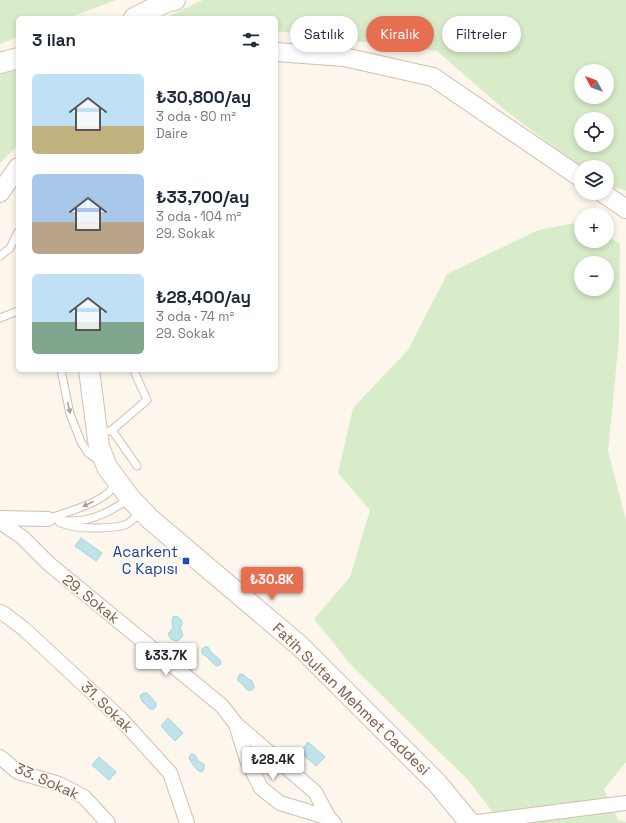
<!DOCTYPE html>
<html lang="tr">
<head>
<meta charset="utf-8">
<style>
  body { margin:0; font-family:"Space Grotesk",sans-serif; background:#f6f6f7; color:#1f2937; height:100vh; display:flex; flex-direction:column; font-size:15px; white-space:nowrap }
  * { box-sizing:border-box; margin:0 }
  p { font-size:13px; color:#747a83 }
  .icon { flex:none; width:22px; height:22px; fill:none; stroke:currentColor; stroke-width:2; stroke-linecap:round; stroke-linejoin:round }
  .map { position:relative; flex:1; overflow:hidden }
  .side { position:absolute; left:16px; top:16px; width:262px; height:356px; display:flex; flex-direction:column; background:#fff; border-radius:6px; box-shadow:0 2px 6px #0003 }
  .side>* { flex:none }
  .banner { position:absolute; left:290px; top:16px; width:276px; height:36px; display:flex; gap:8px }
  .needle { width:26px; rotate:311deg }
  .fabs { position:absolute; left:574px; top:64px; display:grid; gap:8px }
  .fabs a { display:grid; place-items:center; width:40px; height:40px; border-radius:50%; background:#fff; box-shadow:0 2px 6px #0003; font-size:20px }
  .price { position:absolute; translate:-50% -34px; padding:0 9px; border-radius:4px; background:#fff; color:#222; font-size:13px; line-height:26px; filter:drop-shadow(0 1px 2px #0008) }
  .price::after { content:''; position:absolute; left:50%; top:24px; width:12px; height:9px; margin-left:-6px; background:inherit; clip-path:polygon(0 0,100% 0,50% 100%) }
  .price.on { background:#e76f51; color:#fff }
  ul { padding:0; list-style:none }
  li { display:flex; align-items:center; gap:12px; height:100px; padding:0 16px }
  li span { display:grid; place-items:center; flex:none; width:112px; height:80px; border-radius:6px; color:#555 }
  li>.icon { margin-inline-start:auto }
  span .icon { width:48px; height:48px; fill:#fffc; stroke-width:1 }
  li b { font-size:17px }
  h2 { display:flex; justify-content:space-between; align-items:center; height:48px; padding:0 16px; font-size:17px }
  .chip { padding:0 14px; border-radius:18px; background:#fff; box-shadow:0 2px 6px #0003; font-size:14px; line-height:36px }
  .chip.on { background:#e76f51; color:#fff }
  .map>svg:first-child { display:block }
</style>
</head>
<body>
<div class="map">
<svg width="626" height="823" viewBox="0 0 626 823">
  <rect width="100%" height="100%" fill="#fdf6ec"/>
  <path fill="#d8ecc9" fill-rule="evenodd" d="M0,0H116L69,18H18V37L0,44Z
    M203,0H626V191L607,185V167H581V168L506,111L437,51L276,31V18H165ZM581,71H607V97H581ZM581,119H607V145H581Z
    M18,59V143L15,148L0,163V63Z
    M581,222V241H607V236L620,244L619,339L608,451L626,520V762L604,789L618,820L626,822V823H501L468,780L352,666L314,619L350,577L370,510L338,473L353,408L408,350L447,274L538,230ZM581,263H607V289H581Z"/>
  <path fill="#bfe3e8" stroke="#a5d3da" d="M81,538L102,553L96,561L75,546Z
    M176,616C182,619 184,623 180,628L183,635C180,641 177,642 171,639L168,634L173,628L172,621L173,617Z
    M205,647H208L211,652L220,660L221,663L220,665L216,666L206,656L202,654V649Z
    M240,674L244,675L248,679L252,681L254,687L252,690C246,692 246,687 242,684C241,683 240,682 238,681V677Z
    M144,693H147L156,703V706L154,709H150L142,701L140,696L142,694Z
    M168,718L183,733L175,741L161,726Z
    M308,742L325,757L316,766L300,752Z
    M191,754C196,754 196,757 198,761L204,764V769L202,772C196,771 192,763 189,758Z
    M99,757L116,772L109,780L92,765Z"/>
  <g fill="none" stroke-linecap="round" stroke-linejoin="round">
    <g stroke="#d1beb0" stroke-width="9">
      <path id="service" d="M0,256L10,248L18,232
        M0,318L18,311
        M61,370L70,414L81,442L88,453L98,460
        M112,430L147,400L135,373
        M109,431L112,430L137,466
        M115,481C113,485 112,489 109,492C95,505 66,512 48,519C56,519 64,521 72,521C94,521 113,510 130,498
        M59,522C63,524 67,525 71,526C83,529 117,529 127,524C132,521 137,516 141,512"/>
    </g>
    <g stroke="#d1beb0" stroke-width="16">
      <path id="minor" d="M0,518L48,519
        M0,522L22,537L48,563L222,706L236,724L315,792L329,818L334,823
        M0,612L3,613L24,629L121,719L170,773L187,823
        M236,724L247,760L261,788L280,803L329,818
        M0,757L18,772L59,784L84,797L108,823
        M470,823L626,803"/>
    </g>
    <g stroke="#d1beb0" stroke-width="20">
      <path id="tertiary" d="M276,52L344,57L433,77L581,178
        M0,193L18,167
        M603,193L626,209"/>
    </g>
    <g stroke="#d6c0b0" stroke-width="22">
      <path id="secondary" d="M134,18L168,1L175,0
        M0,63L18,58
        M89,370L99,447L107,467L130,498L150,519L300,646L437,783L470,823"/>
    </g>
    <use href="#service" stroke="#fff" stroke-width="7"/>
    <use href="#minor" stroke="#fff" stroke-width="14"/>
    <use href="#tertiary" stroke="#fff" stroke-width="18"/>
    <use href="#secondary" stroke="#fff" stroke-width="20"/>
  </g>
  <defs><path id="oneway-solid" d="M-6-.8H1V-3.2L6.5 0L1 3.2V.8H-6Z"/></defs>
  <g fill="#af9d94">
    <use href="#oneway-solid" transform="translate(69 408) rotate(76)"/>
    <use href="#oneway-solid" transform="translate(88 504) rotate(156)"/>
  </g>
  <rect fill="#1a4fb4" stroke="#fffaf3" stroke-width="1.5" x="182" y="557" width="8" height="8" rx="2"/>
  <g text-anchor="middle" stroke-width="3.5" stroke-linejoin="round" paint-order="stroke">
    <g font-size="15" fill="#164399" stroke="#fffaf3" text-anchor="end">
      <text x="178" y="557">Acarkent<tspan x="178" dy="17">C Kapısı</tspan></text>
    </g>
    <g font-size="15" fill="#7a5c4d" stroke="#fffaf3">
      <text transform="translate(91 599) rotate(39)" y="5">29. Sokak</text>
      <text transform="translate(351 699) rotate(44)" y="5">Fatih Sultan Mehmet Caddesi</text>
      <text transform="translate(107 707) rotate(44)" y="5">31. Sokak</text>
      <text transform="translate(47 781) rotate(24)" y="5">33. Sokak</text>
    </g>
  </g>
</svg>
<div class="fabs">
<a><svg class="needle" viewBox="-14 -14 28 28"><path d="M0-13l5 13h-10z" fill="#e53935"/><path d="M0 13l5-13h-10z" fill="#747a83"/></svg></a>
<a><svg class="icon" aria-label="locate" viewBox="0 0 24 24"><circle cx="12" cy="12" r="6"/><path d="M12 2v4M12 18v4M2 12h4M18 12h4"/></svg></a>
<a><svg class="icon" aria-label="layers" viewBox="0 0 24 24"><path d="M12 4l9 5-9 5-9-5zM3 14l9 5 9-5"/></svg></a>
<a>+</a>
<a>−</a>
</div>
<b class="price on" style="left:272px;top:601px">₺30.8K</b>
<b class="price" style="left:166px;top:677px">₺33.7K</b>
<b class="price" style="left:273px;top:781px">₺28.4K</b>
<div class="banner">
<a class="chip">Satılık</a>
<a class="chip on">Kiralık</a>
<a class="chip">Filtreler</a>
</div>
<section class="side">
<h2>3 ilan<svg class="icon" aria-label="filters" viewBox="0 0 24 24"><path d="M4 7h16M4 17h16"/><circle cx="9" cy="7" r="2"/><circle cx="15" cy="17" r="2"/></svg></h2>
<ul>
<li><span style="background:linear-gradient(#bfe0f5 65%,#c2b280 0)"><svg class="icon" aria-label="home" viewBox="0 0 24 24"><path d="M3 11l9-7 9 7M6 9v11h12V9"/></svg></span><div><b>₺30,800/ay</b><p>3 oda · 80 m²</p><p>Daire</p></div></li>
<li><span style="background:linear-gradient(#a9c7e8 60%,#b9a48a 0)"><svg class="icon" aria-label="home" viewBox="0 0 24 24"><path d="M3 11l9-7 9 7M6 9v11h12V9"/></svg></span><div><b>₺33,700/ay</b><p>3 oda · 104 m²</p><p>29. Sokak</p></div></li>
<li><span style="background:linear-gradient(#bfe0f5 60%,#7fa58c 0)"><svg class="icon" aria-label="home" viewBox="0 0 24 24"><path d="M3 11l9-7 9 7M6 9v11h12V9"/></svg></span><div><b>₺28,400/ay</b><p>3 oda · 74 m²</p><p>29. Sokak</p></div></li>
</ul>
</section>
</div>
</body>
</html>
